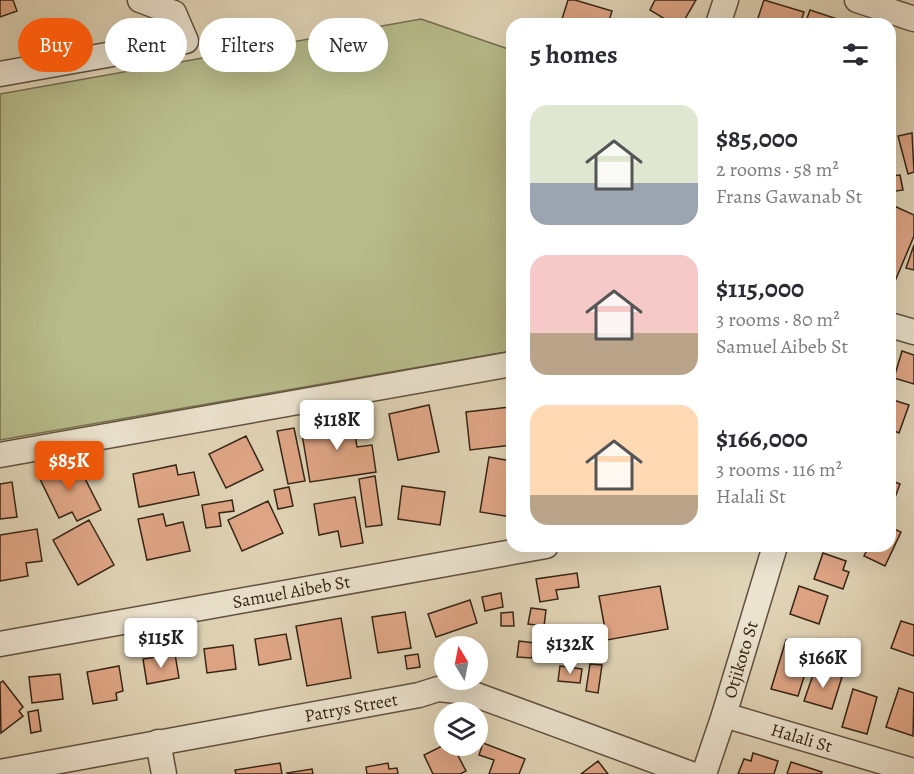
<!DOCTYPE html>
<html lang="en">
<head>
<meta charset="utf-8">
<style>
  body { margin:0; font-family:Alegreya,serif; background:#f7f7f7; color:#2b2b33; height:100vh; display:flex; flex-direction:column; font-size:22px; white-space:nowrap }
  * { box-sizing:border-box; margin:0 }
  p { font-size:20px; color:#7c7c81 }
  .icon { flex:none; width:33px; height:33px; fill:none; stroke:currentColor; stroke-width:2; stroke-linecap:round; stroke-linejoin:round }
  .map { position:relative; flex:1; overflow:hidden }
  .details { position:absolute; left:506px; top:18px; width:390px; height:534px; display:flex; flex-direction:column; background:#fff; border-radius:18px; box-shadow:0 6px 24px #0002 }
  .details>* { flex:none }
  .guide { position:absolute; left:18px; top:18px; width:398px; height:54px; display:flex; gap:12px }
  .needle { width:39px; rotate:350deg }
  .controls { position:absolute; left:434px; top:636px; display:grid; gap:12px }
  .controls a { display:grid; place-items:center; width:54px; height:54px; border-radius:50%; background:#fff; box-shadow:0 6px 24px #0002; font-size:30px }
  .price { position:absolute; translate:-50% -51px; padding:0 14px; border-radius:6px; background:#fff; color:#222; font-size:20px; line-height:39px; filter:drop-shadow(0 2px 3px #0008) }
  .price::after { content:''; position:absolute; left:50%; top:36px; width:18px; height:14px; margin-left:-9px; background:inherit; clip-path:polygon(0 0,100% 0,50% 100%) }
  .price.current { background:#ea580c; color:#fff }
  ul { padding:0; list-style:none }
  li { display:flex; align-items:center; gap:18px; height:150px; padding:0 24px }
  li span { display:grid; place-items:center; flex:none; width:168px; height:120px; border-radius:18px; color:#555 }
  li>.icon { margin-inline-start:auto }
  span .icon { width:72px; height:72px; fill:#fffc; stroke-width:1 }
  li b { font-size:26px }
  h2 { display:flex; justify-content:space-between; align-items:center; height:72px; padding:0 24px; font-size:26px }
  .tag { padding:0 21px; border-radius:27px; background:#fff; box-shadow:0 6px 24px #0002; font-size:21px; line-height:54px }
  .tag.current { background:#ea580c; color:#fff }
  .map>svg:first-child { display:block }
</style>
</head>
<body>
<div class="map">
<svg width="914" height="774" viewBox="0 0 914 774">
  <rect width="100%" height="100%" fill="#e1d5b7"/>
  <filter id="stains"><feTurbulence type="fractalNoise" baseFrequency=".00333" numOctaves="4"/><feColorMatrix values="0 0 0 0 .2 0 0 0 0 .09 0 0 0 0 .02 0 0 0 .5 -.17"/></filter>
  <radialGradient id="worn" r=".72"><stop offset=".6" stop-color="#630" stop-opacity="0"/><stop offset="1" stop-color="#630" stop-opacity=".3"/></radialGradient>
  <path fill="#b7bc8b" stroke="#767050" stroke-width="1.5" d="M421,19L511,50V351L0,440V94Z"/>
  <path fill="#e1a787" stroke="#362516" stroke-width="1.5" d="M0,0H13L17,11L0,17Z
    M568,0H575L612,11L608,24H577L562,19Z
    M655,0H696L682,24H673L650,10Z
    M764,0L804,12L800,24H756Z
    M810,10L852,24H805Z
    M912,133L914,172L908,174L898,136Z
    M900,175L903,190L890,192V176Z
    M890,204L914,215V236L893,286L890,285Z
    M914,245V270L906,268Z
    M902,351L914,355V384L894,378Z
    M890,399L909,405L899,433L890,429Z
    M429,405L439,452L398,460L389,414Z
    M510,407L512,445L470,450L466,412Z
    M352,415L357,447L372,445L376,472L310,482L302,434L324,431L322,419Z
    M294,428L305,481L288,484L277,431Z
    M246,436L263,470L226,488L209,454Z
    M489,457L512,461V517L480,512Z
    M77,463L101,510L77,521L72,512L59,518L38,475L62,464L65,469Z
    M176,465L178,475L194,472L199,495L139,507L133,474Z
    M375,476L382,525L366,527L359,479Z
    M890,480L900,484L893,503L890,502Z
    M12,482L17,517L0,519V484Z
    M402,486L445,492L440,525L398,519Z
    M289,487L293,506L278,509L274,490Z
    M355,497L363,543L341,547L338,531L319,535L314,504Z
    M232,500L234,511L219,513L221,526L206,528L202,505Z
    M268,501L283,533L242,551L228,520Z
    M163,514L166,526L183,522L190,551L147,560L138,519Z
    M89,520L114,565L78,585L53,540Z
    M890,527L901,532L885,566L864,556L869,546H890Z
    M37,529L42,561L26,563L28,576L0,581V535Z
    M823,553L846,561L843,570L849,572L843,589L814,579Z
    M577,573L579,587L556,590L558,599L540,602L536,579Z
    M660,586L668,629L607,640L599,596Z
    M799,586L828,596L819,624L790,614Z
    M501,593L503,607L485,611L482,597Z
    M470,600L477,623L436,637L428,614Z
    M531,608L546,610L544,626L528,624Z
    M405,612L411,648L378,653L372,617Z
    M513,612L514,626H501V613Z
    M341,618L351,678L307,686L296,626Z
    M901,621L914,625V656L891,648Z
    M286,634L291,659L259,665L255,639Z
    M786,640L813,648L798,696L771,689Z
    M519,641L534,643L532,658L517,657Z
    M542,642L557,646L554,660L538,656Z
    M233,645L236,669L207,673L204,649Z
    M175,654L179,678L147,684L143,659Z
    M418,654L420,667L407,669L405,656Z
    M590,664L602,665L598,693L586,691Z
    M119,666L123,691L116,693L117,700L93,704L87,672Z
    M560,666L582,669L580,683L558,681Z
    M815,669L842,677L832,709L804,701Z
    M60,674L63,699L32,703L29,677Z
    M3,681L23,707L19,711L23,716L1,733L0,683Z
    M899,688L914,693L913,736L886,727Z
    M853,689L877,697L867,734L842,727Z
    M38,710L41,731L31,733L28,712Z
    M483,743L525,759L519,774H489L494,760L479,755Z
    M444,745L453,746L466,771L460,774H433L424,755Z
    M753,753L778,761L774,774H738L744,759L751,761Z
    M598,761L608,774H581Z
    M791,762L822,772L821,774H787Z
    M280,763L282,774H236L235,770Z
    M388,763L389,769L397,768L398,774H367L366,767Z
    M312,769L313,774H288L287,773Z"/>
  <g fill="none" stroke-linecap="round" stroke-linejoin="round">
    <g stroke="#61513e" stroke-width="27">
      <g id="minor">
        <path d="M857,0L914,19"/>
        <path d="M718,24L726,0"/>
        <path d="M0,74L186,41L174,13L140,0"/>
        <path d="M890,325L914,332"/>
        <path d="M0,455L512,364"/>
        <path id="s1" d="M0,644L546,546"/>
        <path id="s2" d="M724,715L914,771"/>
        <path d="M158,742L164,774"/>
        <path id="s3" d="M0,772L419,695L438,689L468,692L691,774"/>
        <path id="s4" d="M704,774L724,715L775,546"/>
      </g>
    </g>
    <use href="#minor" stroke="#ece4d0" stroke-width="24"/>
  </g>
  <g text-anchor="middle" stroke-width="4.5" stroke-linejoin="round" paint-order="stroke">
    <g font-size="18" fill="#362516" stroke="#ece4d0">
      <text dy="6" stroke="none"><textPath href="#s1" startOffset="296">Samuel Aibeb St</textPath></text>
      <text dy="6" stroke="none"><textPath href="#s4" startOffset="120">Otjikoto St</textPath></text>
      <text dy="6" stroke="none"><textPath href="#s3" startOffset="357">Patrys Street</textPath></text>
      <text dy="6" stroke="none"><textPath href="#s2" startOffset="81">Halali St</textPath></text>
    </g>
  </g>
  <rect width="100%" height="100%" filter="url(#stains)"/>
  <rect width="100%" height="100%" fill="url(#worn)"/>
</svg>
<div class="controls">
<a><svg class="needle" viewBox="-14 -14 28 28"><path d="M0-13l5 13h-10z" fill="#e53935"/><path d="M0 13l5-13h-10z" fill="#7c7c81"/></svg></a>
<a><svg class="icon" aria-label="layers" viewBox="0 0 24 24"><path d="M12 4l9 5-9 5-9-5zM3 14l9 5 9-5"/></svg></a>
</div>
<b class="price" style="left:337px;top:451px">$118K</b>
<b class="price current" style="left:69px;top:492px">$85K</b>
<b class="price" style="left:161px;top:669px">$115K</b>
<b class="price" style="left:570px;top:675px">$132K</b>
<b class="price" style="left:823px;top:689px">$166K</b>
<div class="guide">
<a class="tag current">Buy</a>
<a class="tag">Rent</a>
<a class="tag">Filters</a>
<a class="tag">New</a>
</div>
<section class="details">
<h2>5 homes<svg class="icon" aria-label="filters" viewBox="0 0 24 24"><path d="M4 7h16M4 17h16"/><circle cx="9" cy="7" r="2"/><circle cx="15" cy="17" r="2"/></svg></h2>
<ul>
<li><span style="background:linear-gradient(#dfe7d0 65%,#9aa5b1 0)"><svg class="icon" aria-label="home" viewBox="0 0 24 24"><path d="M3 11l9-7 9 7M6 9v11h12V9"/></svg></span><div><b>$85,000</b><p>2 rooms · 58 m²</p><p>Frans Gawanab St</p></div></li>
<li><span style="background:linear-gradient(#f6c9c9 65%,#b9a48a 0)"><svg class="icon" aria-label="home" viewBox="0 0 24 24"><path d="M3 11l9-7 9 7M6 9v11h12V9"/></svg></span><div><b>$115,000</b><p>3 rooms · 80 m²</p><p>Samuel Aibeb St</p></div></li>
<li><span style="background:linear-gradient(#ffd9b3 75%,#b9a48a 0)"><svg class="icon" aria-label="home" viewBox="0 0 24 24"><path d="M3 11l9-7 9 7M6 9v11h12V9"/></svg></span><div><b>$166,000</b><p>3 rooms · 116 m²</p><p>Halali St</p></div></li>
</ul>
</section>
</div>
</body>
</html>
